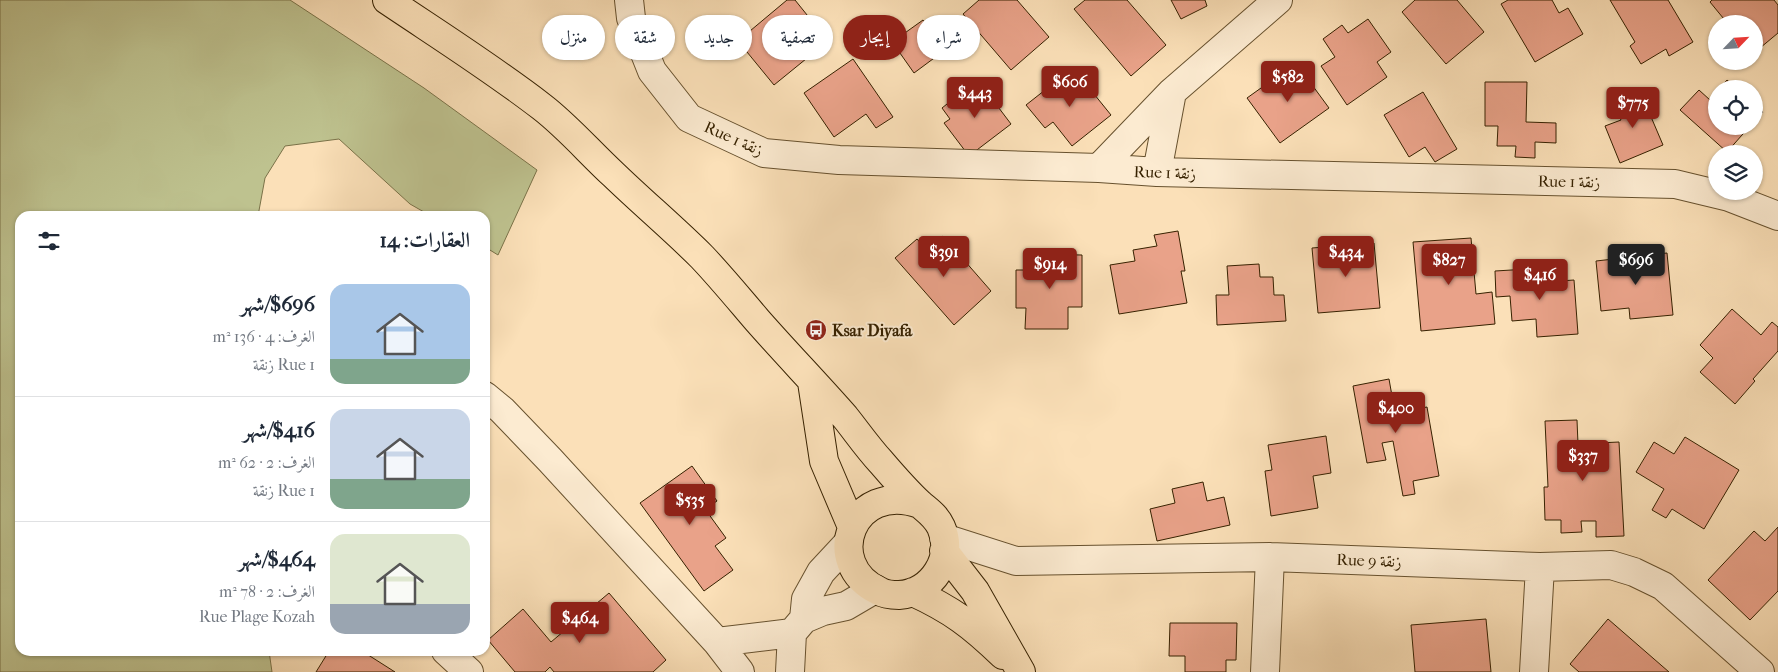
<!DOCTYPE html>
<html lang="ar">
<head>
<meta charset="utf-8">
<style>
  body { margin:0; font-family:"IM FELL French Canon",Amiri,serif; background:#f2f2f3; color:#1f2937; direction:rtl; height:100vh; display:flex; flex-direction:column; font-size:19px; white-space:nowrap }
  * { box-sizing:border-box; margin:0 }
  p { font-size:16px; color:#747a83 }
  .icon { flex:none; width:28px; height:28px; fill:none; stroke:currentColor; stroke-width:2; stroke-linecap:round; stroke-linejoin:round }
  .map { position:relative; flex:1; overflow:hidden; direction:ltr }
  .drawer { position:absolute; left:15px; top:211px; width:475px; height:445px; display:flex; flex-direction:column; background:#fff; border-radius:15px; box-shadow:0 1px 4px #0004; direction:rtl }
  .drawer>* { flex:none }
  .top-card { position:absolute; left:505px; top:15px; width:475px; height:45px; direction:rtl; display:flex; gap:10px }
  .needle { width:32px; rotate:65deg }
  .fabs { position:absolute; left:1708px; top:15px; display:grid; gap:10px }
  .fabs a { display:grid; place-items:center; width:55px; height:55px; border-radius:50%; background:#fff; box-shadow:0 1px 4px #0004; font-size:25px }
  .price { position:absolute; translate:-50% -42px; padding:0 11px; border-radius:5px; background:#8f2418; color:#fff; font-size:16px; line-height:32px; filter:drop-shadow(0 1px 2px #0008) }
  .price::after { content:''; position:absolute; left:50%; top:30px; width:15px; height:11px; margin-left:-8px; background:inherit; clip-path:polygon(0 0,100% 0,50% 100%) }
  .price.active { background:#222; color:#fff }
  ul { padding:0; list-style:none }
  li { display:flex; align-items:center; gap:15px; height:125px; padding:0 20px }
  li+li { border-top:1px solid #e0e1e3 }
  li span { display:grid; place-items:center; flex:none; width:140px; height:100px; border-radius:15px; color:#555 }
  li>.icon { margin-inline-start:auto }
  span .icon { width:60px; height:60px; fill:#fffc; stroke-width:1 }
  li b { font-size:21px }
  h2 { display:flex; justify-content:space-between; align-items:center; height:60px; padding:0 20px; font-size:21px }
  .pill { padding:0 18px; border-radius:22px; background:#fff; box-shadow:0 1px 4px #0004; font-size:18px; line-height:45px }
  .pill.active { background:#8f2418; color:#fff }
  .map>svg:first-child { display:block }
</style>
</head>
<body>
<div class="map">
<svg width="1778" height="672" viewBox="0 0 1778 672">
  <rect width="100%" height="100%" fill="#fbe0b8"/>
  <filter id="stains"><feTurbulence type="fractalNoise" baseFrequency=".004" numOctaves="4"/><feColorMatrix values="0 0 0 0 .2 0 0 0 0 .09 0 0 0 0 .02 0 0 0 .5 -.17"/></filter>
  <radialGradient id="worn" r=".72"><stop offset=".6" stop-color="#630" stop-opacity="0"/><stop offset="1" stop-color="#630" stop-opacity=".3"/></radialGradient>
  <path fill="#bec28f" stroke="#7a7248" d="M0,0H290L424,88L537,170L498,255L485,247V216H431L410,204L339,139L285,146L265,178L258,216H20V651H269L272,672H0Z"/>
  <path fill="#e9a289" stroke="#362100" d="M787,0H795L828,41L774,85L738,41Z
    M979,0H1017L1049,37L1011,70L963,14Z
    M1085,0H1127L1166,45L1131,76L1074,9Z
    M1171,0H1205L1207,6L1181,19Z
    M1415,0H1457L1484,32L1446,64L1402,12Z
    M1508,0H1552L1559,13L1568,8L1583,34L1535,62L1501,4Z
    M1610,0H1668L1693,42L1669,56L1666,49L1641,64L1630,46L1635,42Z
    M1712,0H1774L1778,5V33L1754,53V24H1728L1710,2Z
    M1368,19L1391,52L1377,62L1387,77L1347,105L1321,66L1335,57L1323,39L1342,25L1348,33Z
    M923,20L945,50L914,73L895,46L883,55L871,38L892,22L902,35Z
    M853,59L893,117L876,128L866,114L834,137L804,93Z
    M1296,63L1329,108L1280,143L1247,98Z
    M1073,68L1111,115L1072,146L1053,122L1045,128L1026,105Z
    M1727,80L1737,89H1719Z
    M1485,82H1527L1526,122L1556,123V143L1535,142V158L1515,157L1516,146H1497L1498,126H1485Z
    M980,83L1011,124L969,156L944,123L950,119L942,108L962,92L965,95Z
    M1699,90L1710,100L1716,92V126H1750L1727,152L1680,110Z
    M1640,91L1663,145L1620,163L1605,126L1621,120L1613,102Z
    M1423,92L1457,149L1435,162L1425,147L1409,157L1384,115Z
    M1754,104L1763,112L1754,122Z
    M1178,231L1185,271H1181L1187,303L1119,314L1110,265L1135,261L1133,250L1157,246L1154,235Z
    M943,236L991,291L954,325L895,258L917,239L927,250Z
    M1471,238L1476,294L1492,292L1495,324L1421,331L1413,242Z
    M1374,243L1380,308L1318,313L1312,248Z
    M1667,253L1673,315L1630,319L1629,308L1601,311L1596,261Z
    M1030,254L1082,255V307H1068V329H1025L1026,308H1016V270H1030Z
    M1259,264L1260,277H1273L1274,295H1284L1286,321L1217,325L1216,295H1229L1227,266Z
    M1545,268L1546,282L1574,280L1578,334L1537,337L1536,319L1512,321L1510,296L1496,297L1495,271Z
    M1732,309L1761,335L1772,322L1778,327V351L1753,379L1755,381L1735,404L1700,372L1713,358L1700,345Z
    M1389,379L1395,413L1427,407L1439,476L1413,481L1415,494L1403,496L1393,441L1382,443L1386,460L1367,463L1353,386Z
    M1577,420L1578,444L1619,442L1624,536L1596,537V521H1581L1582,532L1561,533V520H1545L1544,487H1548L1545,421Z
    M1326,436L1331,473L1313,476L1318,508L1271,516L1265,471L1272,470L1268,445Z
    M1685,437L1739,470L1704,529L1672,509L1666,518L1652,510L1664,489L1636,472L1654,442L1674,454Z
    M485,442H489L487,475H485Z
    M692,466L717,501L705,509L726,538L715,546L733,570L704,591L640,503Z
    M1203,482L1207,501L1224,497L1230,525L1157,541L1150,509L1175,503L1172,489Z
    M1778,527V591L1750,620L1708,580L1754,531L1765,541Z
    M609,593L666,660L653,672H554L550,667L545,672H515L488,640L523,609L551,642Z
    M1486,619L1491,672H1415L1411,625Z
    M1608,619L1669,672H1579L1570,664Z
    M1170,623H1237L1236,660H1226V672H1185V656H1169Z
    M329,651H362L395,672H316Z"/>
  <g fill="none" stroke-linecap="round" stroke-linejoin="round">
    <g stroke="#67512e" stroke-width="30">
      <path id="minor" d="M629,0L631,18L652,71L689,118L764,153L839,160L1099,168L1157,172L1675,184L1729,197L1778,216
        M1099,168L1172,92L1278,0
        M1157,172L1172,92
        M485,396L502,410L550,460L717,642L740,672
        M944,538L1016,561L1270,557L1540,567L1611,565L1634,572L1663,586L1760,672
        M848,543L821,572L806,599L804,619L823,611L846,606L875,589
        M717,642L792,633
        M446,651L469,672
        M790,672L792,633L803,620
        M1265,672L1270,557
        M1534,672L1540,567"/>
    </g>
    <g stroke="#362100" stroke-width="30">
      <path id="primary" d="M387,0C439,35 493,69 542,107C568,127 590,153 614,175C643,203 674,229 702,257C721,277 739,299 757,320C786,353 816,384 845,417C857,432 868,448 881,462C893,476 906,491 920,504C928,511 936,516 941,527C955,558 932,593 899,595C893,595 884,594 879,591C821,564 852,480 920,504
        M812,382L824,461L852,527
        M944,551L975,591L1021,672
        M913,592C952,610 972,625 1003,655"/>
    </g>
    <use href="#minor" stroke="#fcebd1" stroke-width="28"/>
    <use href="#primary" stroke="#fbe0b8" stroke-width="28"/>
  </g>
  <defs>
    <g id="bus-disc" transform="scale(1.125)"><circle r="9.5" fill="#8f2418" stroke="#fcebd1"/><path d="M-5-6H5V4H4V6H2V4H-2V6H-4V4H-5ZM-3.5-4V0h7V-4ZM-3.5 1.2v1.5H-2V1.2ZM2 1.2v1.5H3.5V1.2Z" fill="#fff"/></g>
  </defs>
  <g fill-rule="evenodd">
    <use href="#bus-disc" x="816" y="330"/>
  </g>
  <g text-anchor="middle" stroke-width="4" stroke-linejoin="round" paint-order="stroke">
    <g font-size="16" fill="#362100" stroke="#fcebd1">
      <text transform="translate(734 138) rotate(24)" y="6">Rue 1 زنقة</text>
      <text transform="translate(1165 172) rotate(2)" y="6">Rue 1 زنقة</text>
      <text transform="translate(1569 181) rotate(1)" y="6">Rue 1 زنقة</text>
      <text transform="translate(1369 560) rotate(2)" y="6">Rue 9 زنقة</text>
    </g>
    <g font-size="16" font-weight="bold" fill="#362100" stroke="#fcebd1" text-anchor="start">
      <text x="832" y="336">Ksar Diyafa</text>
    </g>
  </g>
  <rect width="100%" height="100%" filter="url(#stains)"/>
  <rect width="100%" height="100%" fill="url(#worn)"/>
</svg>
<div class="fabs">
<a><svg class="needle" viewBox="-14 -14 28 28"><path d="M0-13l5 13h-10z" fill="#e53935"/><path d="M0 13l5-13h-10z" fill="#747a83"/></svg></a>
<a><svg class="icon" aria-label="locate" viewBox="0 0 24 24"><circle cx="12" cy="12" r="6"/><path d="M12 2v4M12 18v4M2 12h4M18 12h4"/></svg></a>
<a><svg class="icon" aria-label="layers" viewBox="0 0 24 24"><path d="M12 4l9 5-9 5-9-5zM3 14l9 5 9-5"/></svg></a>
</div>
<b class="price" style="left:1288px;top:103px">$582</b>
<b class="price" style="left:1070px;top:108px">$606</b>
<b class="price" style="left:975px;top:119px">$443</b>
<b class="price" style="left:1633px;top:129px">$775</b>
<b class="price" style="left:944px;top:278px">$391</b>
<b class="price" style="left:1346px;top:278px">$434</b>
<b class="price" style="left:1449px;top:286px">$827</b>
<b class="price active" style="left:1636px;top:286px">$696</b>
<b class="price" style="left:1050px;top:290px">$914</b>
<b class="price" style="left:1540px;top:301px">$416</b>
<b class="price" style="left:1396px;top:434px">$400</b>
<b class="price" style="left:1583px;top:482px">$337</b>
<b class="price" style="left:690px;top:526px">$535</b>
<b class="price" style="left:580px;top:644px">$464</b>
<div class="top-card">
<a class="pill">شراء</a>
<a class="pill active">إيجار</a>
<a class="pill">تصفية</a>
<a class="pill">جديد</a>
<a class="pill">شقة</a>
<a class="pill">منزل</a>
</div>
<section class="drawer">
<h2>العقارات: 14<svg class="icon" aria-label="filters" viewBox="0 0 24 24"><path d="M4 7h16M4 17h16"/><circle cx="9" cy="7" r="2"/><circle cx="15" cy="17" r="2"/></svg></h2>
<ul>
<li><span style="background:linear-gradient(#a9c7e8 75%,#7fa58c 0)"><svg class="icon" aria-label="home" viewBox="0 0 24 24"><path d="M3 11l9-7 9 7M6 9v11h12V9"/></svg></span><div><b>$696/شهر</b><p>الغرف: 4 · 136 m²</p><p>Rue 1 زنقة</p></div></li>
<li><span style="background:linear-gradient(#c9d6e8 70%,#7fa58c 0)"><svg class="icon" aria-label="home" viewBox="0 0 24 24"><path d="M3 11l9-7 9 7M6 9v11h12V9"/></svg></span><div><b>$416/شهر</b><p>الغرف: 2 · 62 m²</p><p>Rue 1 زنقة</p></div></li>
<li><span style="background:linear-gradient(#dfe7d0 70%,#9aa5b1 0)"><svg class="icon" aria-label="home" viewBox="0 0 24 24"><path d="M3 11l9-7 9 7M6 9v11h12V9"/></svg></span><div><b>$464/شهر</b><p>الغرف: 2 · 78 m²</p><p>Rue Plage Kozah</p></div></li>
</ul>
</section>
</div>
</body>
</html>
